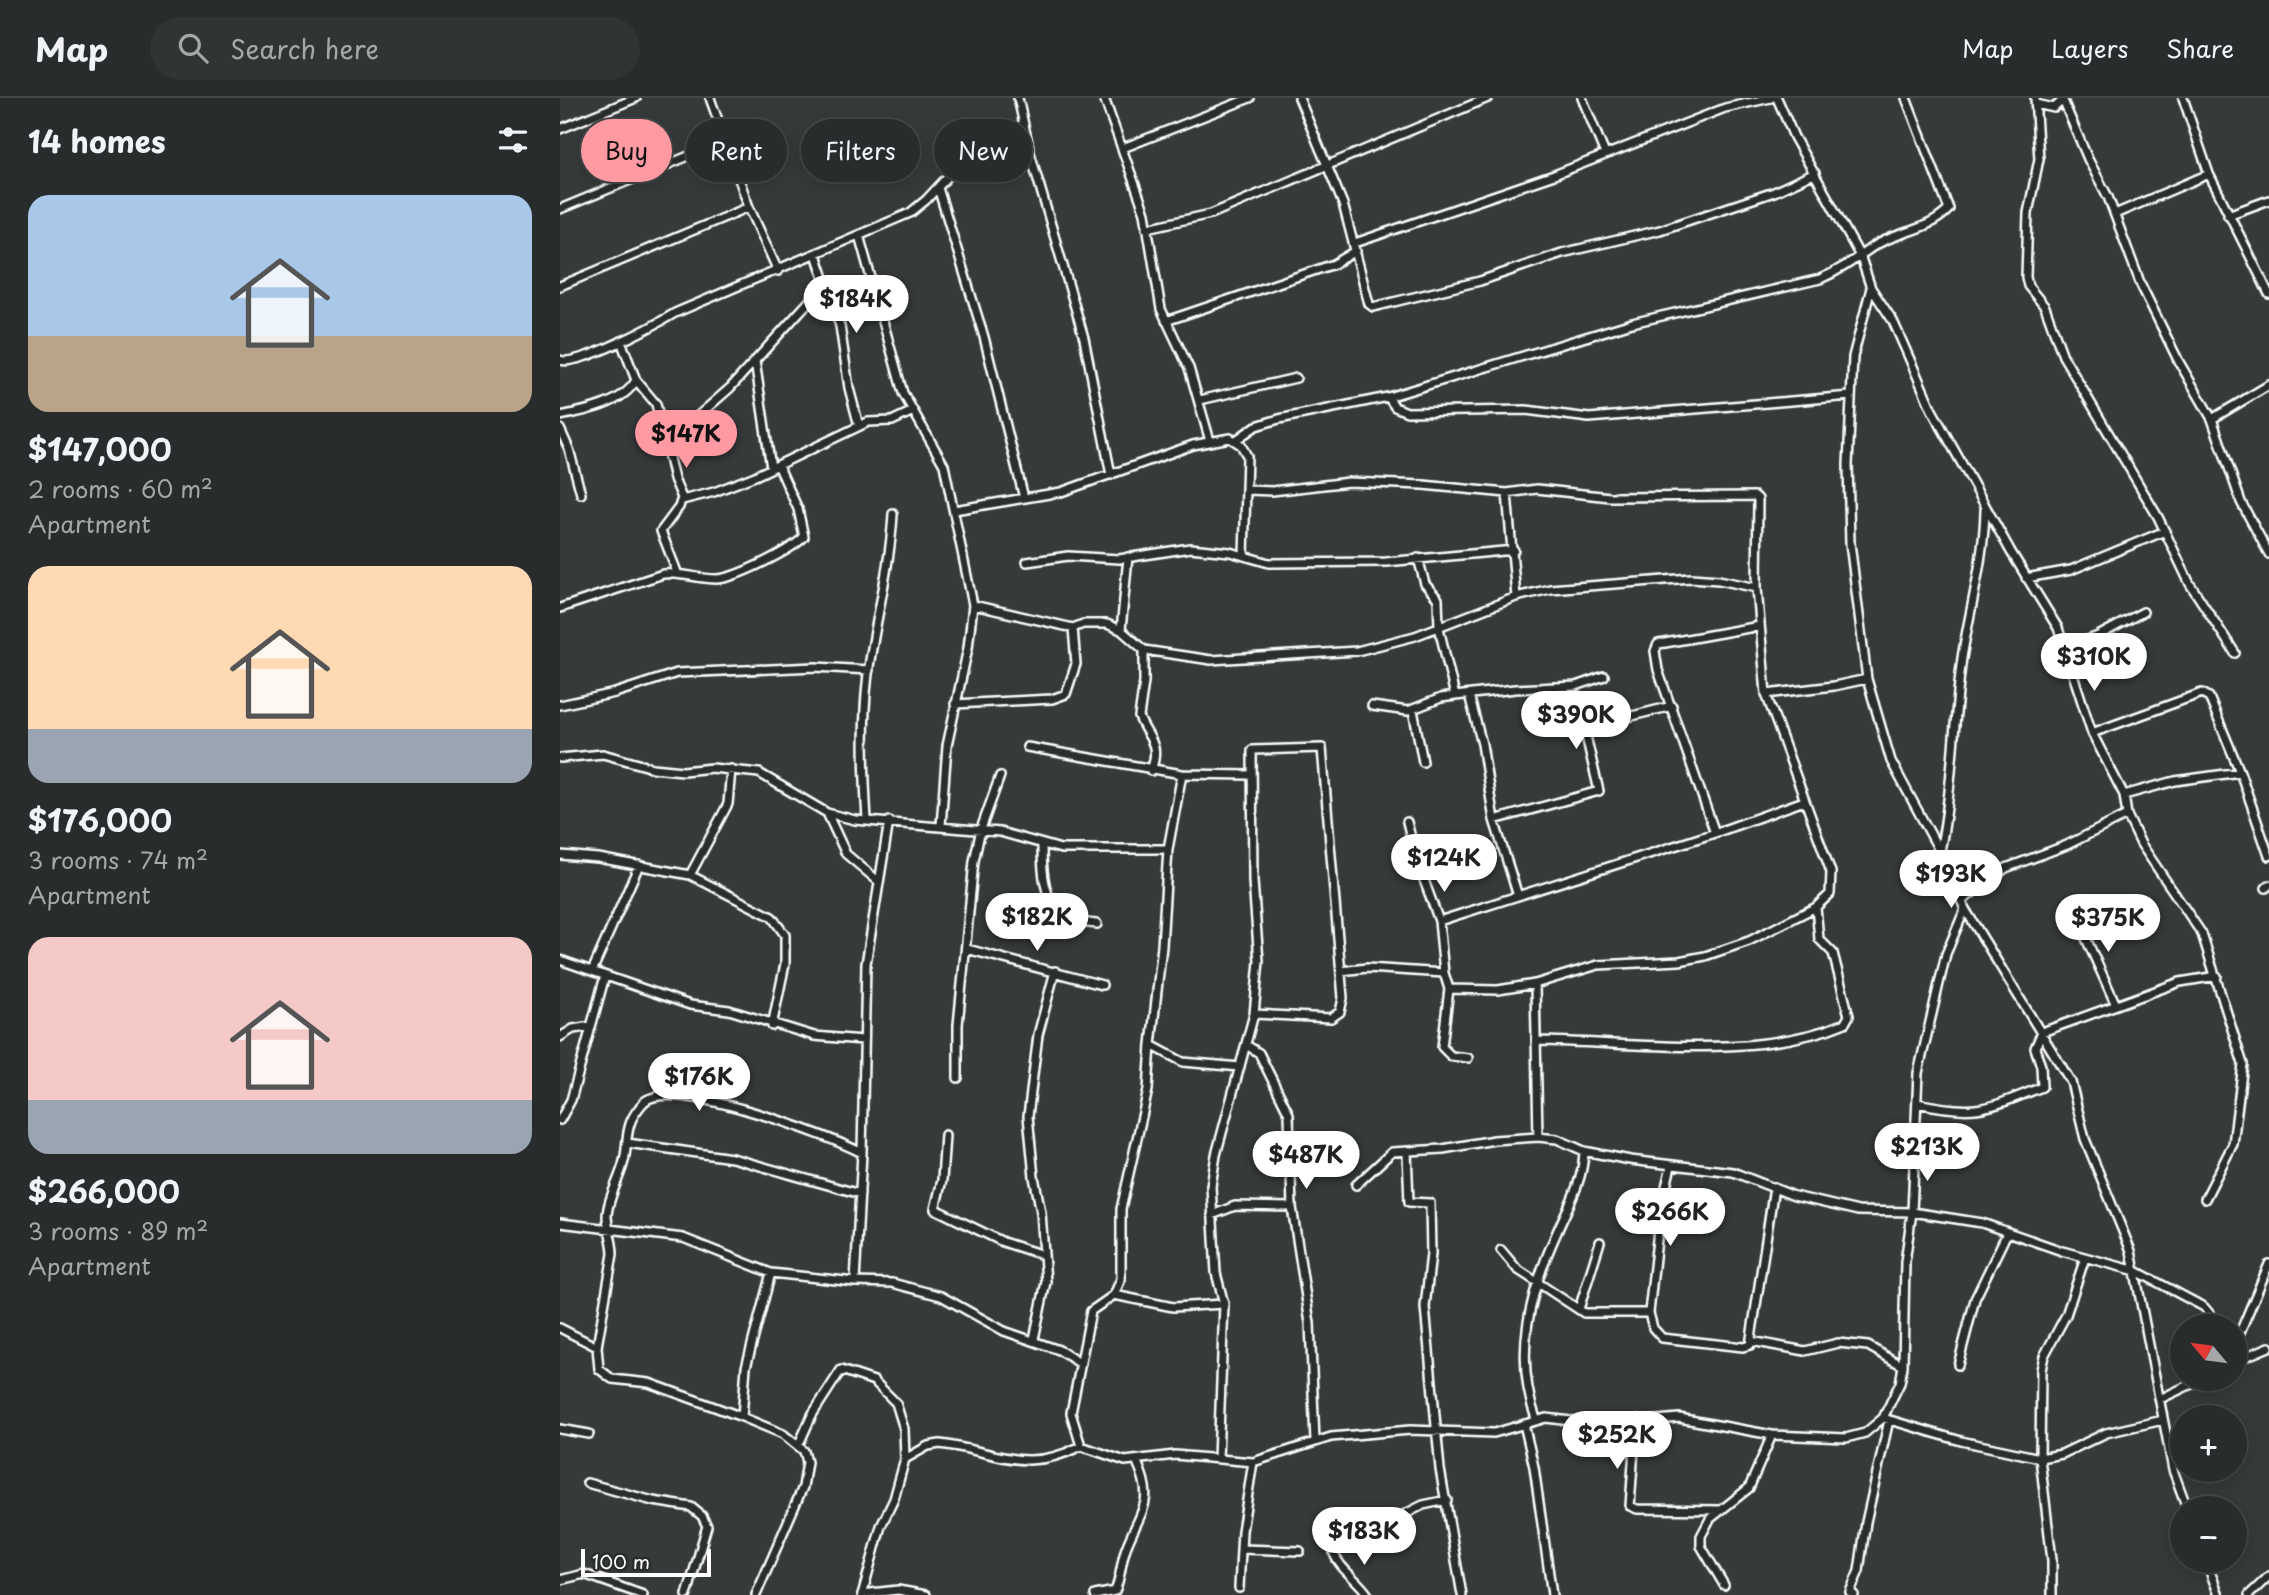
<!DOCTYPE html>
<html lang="en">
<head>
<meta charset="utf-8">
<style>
  body { margin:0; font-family:"Playpen Sans",sans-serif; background:#313434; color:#f1f3f6; height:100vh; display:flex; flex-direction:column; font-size:26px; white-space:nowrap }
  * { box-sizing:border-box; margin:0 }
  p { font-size:23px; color:#a5a7a9 }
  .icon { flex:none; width:38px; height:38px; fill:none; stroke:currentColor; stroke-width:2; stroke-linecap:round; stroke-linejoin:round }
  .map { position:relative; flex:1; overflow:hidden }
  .panel { display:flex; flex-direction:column; background:#292c2c; width:560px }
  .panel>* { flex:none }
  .banner { position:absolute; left:21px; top:21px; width:665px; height:63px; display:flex; gap:14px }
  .needle { width:46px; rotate:299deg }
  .controls { position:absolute; left:1610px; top:1216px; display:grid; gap:14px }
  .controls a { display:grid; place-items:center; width:77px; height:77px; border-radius:50%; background:#292c2c; box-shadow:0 4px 18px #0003,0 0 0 2px #454848; font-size:35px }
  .scale { position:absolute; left:21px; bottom:18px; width:130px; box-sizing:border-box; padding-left:7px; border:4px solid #fff; border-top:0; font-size:19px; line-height:24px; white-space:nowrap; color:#fff; -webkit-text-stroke:5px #2a2d2e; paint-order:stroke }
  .price { position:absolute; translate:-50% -60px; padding:0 16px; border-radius:24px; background:#fff; color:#222; font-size:23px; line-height:46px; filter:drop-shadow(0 2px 4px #0008) }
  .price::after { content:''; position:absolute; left:50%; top:42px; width:21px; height:16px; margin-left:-10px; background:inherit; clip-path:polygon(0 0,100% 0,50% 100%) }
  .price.current { background:#ff9aa2; color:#111 }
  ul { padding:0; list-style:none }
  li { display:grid; align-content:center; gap:14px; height:371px; padding:0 28px }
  li span { display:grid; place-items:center; height:217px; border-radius:21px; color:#555 }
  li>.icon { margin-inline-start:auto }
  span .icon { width:126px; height:126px; fill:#fffc; stroke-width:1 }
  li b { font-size:30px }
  h2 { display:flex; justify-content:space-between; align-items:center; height:84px; padding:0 28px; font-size:30px }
  .chip { padding:0 24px; border-radius:32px; background:#292c2c; box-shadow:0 4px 18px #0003,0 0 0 2px #454848; font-size:24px; line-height:63px }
  .chip.current { background:#ff9aa2; color:#111 }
  header { display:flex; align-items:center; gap:42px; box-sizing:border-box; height:98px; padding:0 35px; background:#292c2c; border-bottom:2px solid #454848 }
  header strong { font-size:33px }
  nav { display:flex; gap:38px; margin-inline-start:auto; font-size:24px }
  .search { width:490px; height:63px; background:#313434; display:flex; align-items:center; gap:18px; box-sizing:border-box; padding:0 24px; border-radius:38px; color:#a5a7a9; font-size:26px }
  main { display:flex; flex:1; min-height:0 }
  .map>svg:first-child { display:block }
</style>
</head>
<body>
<header>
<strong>Map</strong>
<div class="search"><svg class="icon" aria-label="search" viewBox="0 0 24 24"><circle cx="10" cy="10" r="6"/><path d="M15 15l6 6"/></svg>Search here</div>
<nav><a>Map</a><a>Layers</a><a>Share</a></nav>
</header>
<main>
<section class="panel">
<h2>14 homes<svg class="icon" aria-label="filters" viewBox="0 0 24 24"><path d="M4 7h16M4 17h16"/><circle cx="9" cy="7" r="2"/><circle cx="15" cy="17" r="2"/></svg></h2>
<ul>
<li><span style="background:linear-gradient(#a9c7e8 65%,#b9a48a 0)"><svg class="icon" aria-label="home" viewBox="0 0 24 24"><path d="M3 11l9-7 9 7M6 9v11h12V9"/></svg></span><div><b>$147,000</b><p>2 rooms · 60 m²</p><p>Apartment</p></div></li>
<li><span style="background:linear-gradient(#ffd9b3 75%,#9aa5b1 0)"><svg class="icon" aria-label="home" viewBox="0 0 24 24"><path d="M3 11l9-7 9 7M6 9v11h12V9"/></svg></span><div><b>$176,000</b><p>3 rooms · 74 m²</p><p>Apartment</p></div></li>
<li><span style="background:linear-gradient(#f6c9c9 75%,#9aa5b1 0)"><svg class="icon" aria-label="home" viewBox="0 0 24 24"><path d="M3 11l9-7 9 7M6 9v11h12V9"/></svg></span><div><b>$266,000</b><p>3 rooms · 89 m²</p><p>Apartment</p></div></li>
</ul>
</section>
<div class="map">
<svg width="1709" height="1497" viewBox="0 0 1709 1497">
  <rect width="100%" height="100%" fill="#373a3b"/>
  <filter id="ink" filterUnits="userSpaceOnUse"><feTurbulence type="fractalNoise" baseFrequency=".0143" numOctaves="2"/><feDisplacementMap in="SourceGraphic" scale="14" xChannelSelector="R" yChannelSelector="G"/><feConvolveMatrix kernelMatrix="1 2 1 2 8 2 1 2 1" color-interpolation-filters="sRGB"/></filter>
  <g filter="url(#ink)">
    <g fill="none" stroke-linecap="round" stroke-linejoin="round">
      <g stroke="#fff" stroke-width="12">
        <path id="street" d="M150,0L189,109L218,173
          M458,0L471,58L524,240L551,377
          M544,0L585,115L601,211L629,270L650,343
          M739,0L783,106L809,206L813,209L920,183L1002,155L1100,132L1214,94L1255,75
          M1022,0L1045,56
          M1217,0L1234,39L1301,160L1311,190L1333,223L1372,312L1451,454L1498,530L1532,635L1564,697L1567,717L1581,746L1642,836L1683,966L1673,1046L1645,1101
          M1475,0L1479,61L1468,115L1466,179L1468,188L1485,209L1503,258L1598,419L1630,486L1675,555
          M1502,0L1528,61L1548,99L1581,187L1619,264L1652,321L1681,404L1709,456
          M1623,0L1649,76L1709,196
          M1476,6L1494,10L1503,2
          M0,31L76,0
          M563,50L690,0
          M378,90L424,239L464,400
          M0,111L165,43
          M1555,116L1649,76
          M1668,117L1709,102
          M587,130L651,116L928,0
          M299,137L343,295L384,367L413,507L408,550L387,648L381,728
          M795,145L994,77L1165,10L1211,0
          M256,156L280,228L289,290L299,328
          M0,188L189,109
          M1311,190L1293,259L1288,367L1290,445L1307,581L1331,663L1380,754L1405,811L1511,984L1525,1041L1571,1153L1613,1372L1627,1410
          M606,223L774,166L796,153
          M0,262C18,269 97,226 115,215L350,115L366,102L406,59L463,26
          M195,263L211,370
          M76,282L96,306L114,381L122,400L119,409L101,433L117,474
          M828,299L835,309L847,314L966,312L1029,320L1291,298
          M640,302L736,280
          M0,318C25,313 63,306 76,282L61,243
          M1652,321L1709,287
          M0,331L9,351L21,396
          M676,342L696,328L719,321L828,299L1072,225L1260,181C1279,173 1294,162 1311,150C1335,133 1368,134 1389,111L1346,0
          M107,345L170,290L266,185
          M689,392L712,393L789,384L863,387L947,395L977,391L1050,399L1195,398L1198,401L1197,490L1206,596L1271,774L1270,796L1256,809L1189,843L1145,858L1119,863L1038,867L975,886L938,892L889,891L884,875L807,870L781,873
          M947,395L956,499
          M122,402L154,394L195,378L308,324L332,323L353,313
          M394,412L501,394L633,347L670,340L681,347L687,358L684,458
          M858,460L865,486L878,501L879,530L895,598L955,591L1016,588L1044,578
          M467,464L508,458L559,461L630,450L670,454L709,465L826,464L954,452
          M1466,480L1511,472L1605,433
          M413,507L513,530L523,526H547L561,532L584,552L651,562L797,553L855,538L956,499L990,491L1131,480L1159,482L1197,490
          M0,510L103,476C121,474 138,481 156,481C175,481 231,452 244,439L238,411L218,367
          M561,532L568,459
          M1504,550L1536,539L1583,514
          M584,552V584L579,619C588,642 601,644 591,673
          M1206,596L1274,588L1307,581
          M909,597L922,646L934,722L958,798
          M395,606L492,601L506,596L516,566L513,530
          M0,607L55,595L117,575L255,569L309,572
          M812,608L848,613L881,600L895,598
          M853,612L863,664
          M1532,635L1642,595L1649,599L1680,674
          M467,649L622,676L608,751L602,848L591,947L623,964L680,969
          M0,660L43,656L93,670L123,673L152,670L199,675L267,715L295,722L440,734L501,751H608
          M622,676L690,677
          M1564,697L1615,683L1680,674L1709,758
          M267,715L286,756L318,783
          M307,722C304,673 302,625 308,576C315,523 330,471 333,416
          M934,722L1039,693L1026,638L1032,628L1112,608
          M847,724L857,763L879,823L884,875
          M1155,735L1244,703
          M482,748C482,771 483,805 505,819C513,824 528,825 537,826
          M1380,753C1393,689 1393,625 1402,560C1410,510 1424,462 1425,412
          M0,757L38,760L130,777L212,819L225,837V866L212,928
          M130,777L168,706L171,671
          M1706,790L1709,787
          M1403,802L1446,770L1507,747L1567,717
          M1515,816L1556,907
          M879,823L1155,735L1098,572L1095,553L1098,546L1105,545L1200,528
          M407,851L542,887
          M0,862L130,907L169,912L254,938L303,942
          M33,871L79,767
          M975,886L978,1039
          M889,891L882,949L891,958L908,960
          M0,939L13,931L31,928
          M978,943C1074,944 1196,963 1285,925L1289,918L1273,855L1259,841L1256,809
          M688,948L699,955L729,1016L732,1109L750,1225L755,1343
          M398,980V927L414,763L421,731L440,678
          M1357,1005C1417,1018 1427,1011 1482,989L1481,968L1475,950L1482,934L1620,884L1657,878
          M0,1022L11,1002L45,878
          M385,1037L382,1082L375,1111L443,1144L483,1157
          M67,1045L172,1060L300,1096
          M847,1054L849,1104L870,1105L871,1156L865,1209L880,1371L902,1497
          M1111,1068L1100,1114L1089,1215L1093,1230L1102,1240L1183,1249L1190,1247L1214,1089
          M796,1087L832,1054L883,1051L934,1042L978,1039L997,1041L1024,1053L1070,1062L1173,1074L1234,1098L1298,1113L1352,1114L1422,1125L1502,1153L1576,1173L1644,1209L1660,1228
          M652,1117L675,1108L732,1109
          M0,1125L123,1140L211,1175L295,1184L332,1185L381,1198L444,1233L499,1252L521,1266
          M941,1152L957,1171L1024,1215H1089
          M295,1184L302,1055L306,866L329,723
          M554,1197L561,1181V1111L588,992L591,947
          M1019,1211L1040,1144
          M0,1230L37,1249
          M474,1241L486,1184L481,1114L474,1079L468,1018L478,937L495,873
          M1191,1243L1245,1253L1278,1245L1308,1248L1343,1268
          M1675,1246L1709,1166
          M1675,1263L1709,1249
          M1398,1267L1415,1201L1447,1135
          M1600,1301L1642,1281
          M182,1319L186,1269L211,1175
          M1323,1320L1401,1343L1480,1360L1502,1356L1546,1335L1603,1322
          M976,1321C953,1256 970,1194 997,1134C1009,1106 1023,1084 1024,1053
          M1076,1322L1070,1408L1077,1411L1161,1412
          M964,1326L974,1369L992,1497
          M0,1331L29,1336
          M239,1346L252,1317L281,1272L314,1283L336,1305L344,1331L345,1361L334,1401L321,1428L302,1497
          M521,1348L511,1315L531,1213L554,1197L613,1209L664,1206
          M345,1361L368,1348L380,1346C437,1353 465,1377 521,1348L565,1363L615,1357L693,1364L771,1339L850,1332L934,1335L986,1320L1044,1327L1119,1320L1212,1337L1286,1340L1305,1335L1323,1320L1340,1285L1343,1268L1345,1164L1352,1114L1358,975L1386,856L1405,811
          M658,1361L664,1206L656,1175L651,1088L656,1057L694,916L699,863L693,783L692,652L762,650L783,900L780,914L771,920L694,916
          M27,1385L93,1403L131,1409L142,1418L147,1428L127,1497
          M682,1451L740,1453
          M1646,1463L1659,1497
          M0,1482L24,1476L83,1497
          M1164,1487L1141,1448V1438L1150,1421L1189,1390L1212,1337
          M679,1490L682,1433L693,1364
          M302,1496L338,1492L366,1497
          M196,1497L243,1389L247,1364L244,1353L223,1336L182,1319L89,1285L52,1281L39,1271L37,1249L53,1156C53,1143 48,1132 47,1119C47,1101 60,1081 64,1063C67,1051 66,1038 70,1026C72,1019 79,1009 84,1004C110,978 270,1038 302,1055
          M535,1497L555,1493C561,1479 561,1464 566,1450C580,1413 596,1405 577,1364
          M808,1497C798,1481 781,1473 774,1456L787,1435L819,1429L863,1407L887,1402
          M1294,1497L1290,1494L1299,1473L1306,1424L1329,1322
          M1492,1497V1462L1480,1360L1481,1272L1484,1258L1506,1217L1525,1160
          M1689,1497L1709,1478"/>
      </g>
      <use href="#street" stroke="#2a2d2e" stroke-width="7"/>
    </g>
  </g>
</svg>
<div class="controls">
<a><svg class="needle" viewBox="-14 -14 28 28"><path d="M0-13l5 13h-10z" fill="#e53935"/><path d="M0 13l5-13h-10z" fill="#a5a7a9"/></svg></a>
<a>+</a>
<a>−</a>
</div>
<div class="scale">100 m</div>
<b class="price" style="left:296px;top:237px">$184K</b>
<b class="price current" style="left:126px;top:372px">$147K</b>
<b class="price" style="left:1534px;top:595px">$310K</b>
<b class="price" style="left:1016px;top:653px">$390K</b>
<b class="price" style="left:884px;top:796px">$124K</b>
<b class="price" style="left:1391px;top:812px">$193K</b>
<b class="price" style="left:477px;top:855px">$182K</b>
<b class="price" style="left:1548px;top:856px">$375K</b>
<b class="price" style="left:139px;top:1015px">$176K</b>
<b class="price" style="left:1367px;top:1085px">$213K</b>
<b class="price" style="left:746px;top:1093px">$487K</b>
<b class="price" style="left:1110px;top:1150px">$266K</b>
<b class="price" style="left:1057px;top:1373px">$252K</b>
<b class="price" style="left:804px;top:1469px">$183K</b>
<div class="banner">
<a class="chip current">Buy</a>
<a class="chip">Rent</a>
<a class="chip">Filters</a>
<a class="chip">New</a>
</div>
</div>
</main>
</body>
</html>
